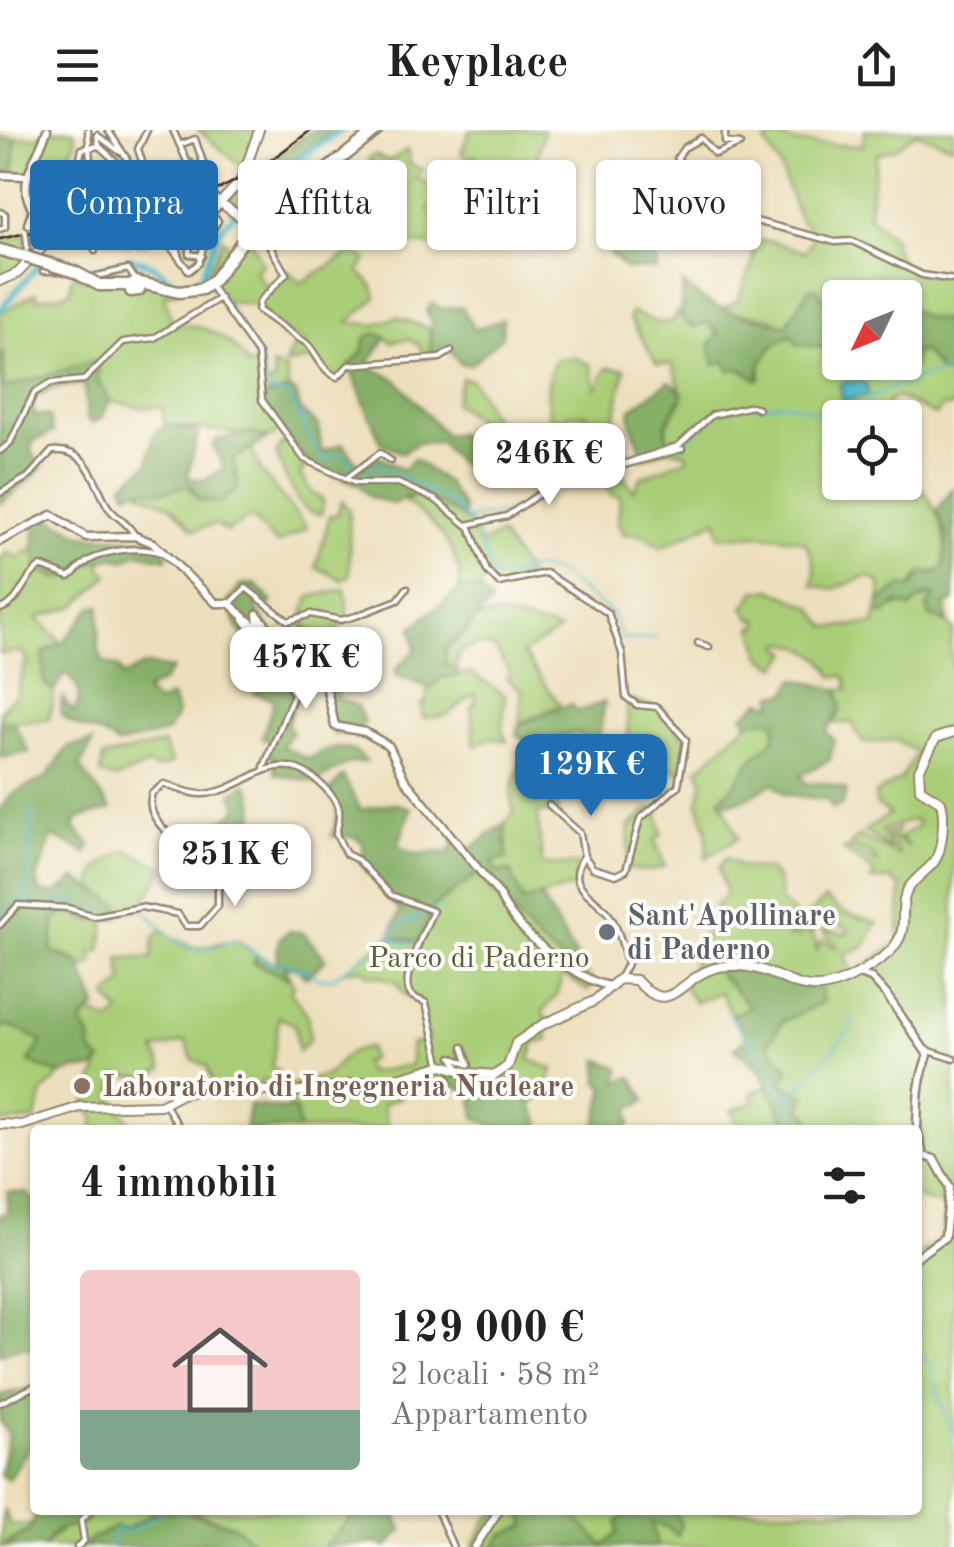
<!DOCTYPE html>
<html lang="it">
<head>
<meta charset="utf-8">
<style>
  body { margin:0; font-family:"Old Standard TT",serif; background:#f2f2f2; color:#222; height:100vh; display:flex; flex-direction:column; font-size:38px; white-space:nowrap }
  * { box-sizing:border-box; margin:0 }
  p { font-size:32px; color:#767676 }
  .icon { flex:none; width:55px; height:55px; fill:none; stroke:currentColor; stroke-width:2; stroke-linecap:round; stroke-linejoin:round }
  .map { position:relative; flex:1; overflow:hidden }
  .sheet { position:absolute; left:30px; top:995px; width:892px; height:390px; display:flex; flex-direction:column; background:#fff; border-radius:10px; box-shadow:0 2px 8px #0004 }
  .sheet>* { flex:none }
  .top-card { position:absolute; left:30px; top:30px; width:895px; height:90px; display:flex; gap:20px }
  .needle { width:65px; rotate:227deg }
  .fabs { position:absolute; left:822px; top:150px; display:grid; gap:20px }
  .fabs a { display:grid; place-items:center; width:100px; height:100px; border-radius:10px; background:#fff; box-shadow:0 2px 8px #0004; font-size:50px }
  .price { position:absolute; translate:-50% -85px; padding:0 22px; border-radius:20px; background:#fff; color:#222; font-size:32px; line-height:65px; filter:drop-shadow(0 2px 5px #0008) }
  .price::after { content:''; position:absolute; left:50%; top:60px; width:30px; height:22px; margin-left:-15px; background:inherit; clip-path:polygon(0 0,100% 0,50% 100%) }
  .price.current { background:#1f6fb2; color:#fff }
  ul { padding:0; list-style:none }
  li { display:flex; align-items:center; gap:30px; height:250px; padding:0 50px }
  li span { display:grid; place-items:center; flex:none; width:280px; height:200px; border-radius:10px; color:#555 }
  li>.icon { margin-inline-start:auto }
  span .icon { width:120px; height:120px; fill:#fffc; stroke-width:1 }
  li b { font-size:42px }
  h2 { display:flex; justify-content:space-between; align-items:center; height:120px; padding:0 50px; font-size:42px }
  .tag { padding:0 35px; border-radius:10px; background:#fff; box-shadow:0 2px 8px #0004; font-size:35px; line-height:90px }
  .tag.current { background:#1f6fb2; color:#fff }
  header { display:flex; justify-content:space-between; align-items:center; height:130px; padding:0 50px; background:#fff; font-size:45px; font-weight:700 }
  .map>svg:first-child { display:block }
</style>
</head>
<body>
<header><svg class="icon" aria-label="menu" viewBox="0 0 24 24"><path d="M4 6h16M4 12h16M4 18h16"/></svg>Keyplace<svg class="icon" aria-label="share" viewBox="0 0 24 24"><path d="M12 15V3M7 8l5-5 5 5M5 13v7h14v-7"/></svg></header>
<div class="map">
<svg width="954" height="1417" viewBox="0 0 954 1417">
  <rect width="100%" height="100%" fill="#fdfcf7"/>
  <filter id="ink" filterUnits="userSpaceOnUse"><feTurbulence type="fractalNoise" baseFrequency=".01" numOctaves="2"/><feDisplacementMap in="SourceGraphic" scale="20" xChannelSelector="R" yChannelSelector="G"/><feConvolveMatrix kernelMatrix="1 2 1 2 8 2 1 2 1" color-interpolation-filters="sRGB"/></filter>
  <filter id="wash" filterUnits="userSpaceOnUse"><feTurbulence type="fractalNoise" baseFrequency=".0048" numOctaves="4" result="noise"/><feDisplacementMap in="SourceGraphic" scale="40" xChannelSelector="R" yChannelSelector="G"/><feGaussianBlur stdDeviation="2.25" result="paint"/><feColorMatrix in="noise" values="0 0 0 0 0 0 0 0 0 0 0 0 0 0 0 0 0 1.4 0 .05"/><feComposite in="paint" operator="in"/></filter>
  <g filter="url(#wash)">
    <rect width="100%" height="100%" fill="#ecdfbc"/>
    <path fill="#a9cd76" stroke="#727c4a" stroke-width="2.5" d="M45,0H74L76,12L64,33L57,75L39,84L34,80L26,47L13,44L16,8L41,7Z
      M198,0H259L244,34H238Z
      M470,0H544L536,31L563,32L570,110L554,109L546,102L556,90L555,84L520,76L509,81L490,43L477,37V26L467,28L461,23Z
      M865,0H954L953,16L916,3L894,19L877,24L868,85L892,108L902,135L928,145L954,138V192L926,188L905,176V168L875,167L872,152L855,146L844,154L855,167L840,168V199L831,176L812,157L786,196L767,187L726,182L722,179L738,170L753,132V111H771L805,122L814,104L799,88L779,34L765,13L776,5L795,13L862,16Z
      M407,20L411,34L423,40L416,48L451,66L428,78L445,108V117L414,114L382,80L364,72L382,61L369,28L375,25L389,31Z
      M256,46L270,57L231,82L228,68Z
      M137,84L148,113L138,115V110H130V116L101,108L98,93Z
      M25,104L28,127L15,143L0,150V110Z
      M249,107L262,134L255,141L269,160L286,140L301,153L353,121L367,130L358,141L373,156L376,168L348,192L375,195L397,187L430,199V227L423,228L421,217L409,209L391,212L386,207L365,210L362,223L338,252L311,230L285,234L292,219L305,213L267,190L258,175L223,171L205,149L223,109L232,117Z
      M140,140L176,158V162L164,166L174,196C202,190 235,211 248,235L259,232L268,255L275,250L272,236L286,240L289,260L263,268L280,297L273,307L165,295L162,276L144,278L110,271L97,247L0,259V183L36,163L38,169L70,162L72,146L102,152Z
      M679,181L688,194L708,192L719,207L711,212L715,235L725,230L730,240L741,238L761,247L760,232L774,215L791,205L817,217L840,218V232L891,233V237L910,244L915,222H924L941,243L954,244V276L943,277L935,285L897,267L887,272L891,287L840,288V352H905V338C929,362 954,404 943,439L918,446L910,458L879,472L881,454L869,446L833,459L813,455C818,438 813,427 805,412C775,404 749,404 720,407L717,390L661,417L642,405L624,404L618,395L620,366L611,365L604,350L622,346L634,360L640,348L686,329V323L668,319C662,296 670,288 682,270C683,267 674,238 672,234H657L629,187L632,182L657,193L672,192Z
      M573,227L591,235L596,259L607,238L625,239L616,283L597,325L580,309L587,284H568L557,303C545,288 544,245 557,229Z
      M462,248L472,250L500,301L523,318L528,334L513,312L500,308L454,273Z
      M287,308L308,333L300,344L312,363L323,370L322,384C296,386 285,344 276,323Z
      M252,319L261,341L307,398L277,414L251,387L227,401L215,394L194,400L172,377L140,362L146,356L160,360L188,356L198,370C220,376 227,371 239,352L233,329Z
      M423,363C450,380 472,384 480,415L500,404L529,445L505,456L486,445L479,459H460C461,420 435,391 404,371Z
      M342,371L349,380L350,445L343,450L316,437L330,385L336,386Z
      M35,416L42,439L82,436L102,429L101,440L109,445L76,476L37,488L62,513L46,521L44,553L54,561L49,589L6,593L0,590V581L16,565L27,529L21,521L0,524V428L8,423L18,428Z
      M345,459L348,488L325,511L305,497L303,487L309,467Z
      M771,459L812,477L826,496L832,497L874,494L877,482L936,465L938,489L954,499L950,517L954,540V1417H473L487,1390L500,1380H918V1125L942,1109L945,1076L918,1068V1000H812L808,985L800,978L805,966L781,953L768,914L783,891L823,872L716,840L751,877L732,885L720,862L695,873L684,857L704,804L711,800L710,783L726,764L719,738L726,728L742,737L769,740L778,751L780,771L795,784L788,792L789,808L794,804L799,807L793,793L805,796L808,805L813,802L817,820L821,810L839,819L822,800L848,804V798L805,787L825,769L844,783L877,793L865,816L844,824L853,844L899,812L901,757L891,750H871L875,743L843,720L847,718L877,732L872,724L850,715L859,706L899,725L887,703L898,700L894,709L909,716L899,708L918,696L916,689L882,700L892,720L864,701L890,684L876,674L875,664L901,649L917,623L896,610L863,613L852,593H834L841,580L839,559H848L846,547L832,546C825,526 804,515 784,512L780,516L789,522L778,537L762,527L753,497L759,496V490L752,489L744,478L755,462Z
      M500,485L560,500L523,523L560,575L520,594L522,560L506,548L510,543L495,518L479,514L460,521L455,539L445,534V519L465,504L475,488Z
      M471,543L505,565L502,602L507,611L490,608L475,616L471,578L476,572L475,564L445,586L423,588L421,574L426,573L428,555L440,548Z
      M627,569L663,579L686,611L680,644L645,619L633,625L629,621Z
      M755,587L775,590C780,623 741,649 720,668L738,708L706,728L707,700L698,673L703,651L698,639Z
      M163,614L172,633L156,639L148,635L116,649L101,644L103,627Z
      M540,617L555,652L558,682L538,683L542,735H578L577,756L523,772L510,741L496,742L492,732L507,728L505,693L514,683C506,657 518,640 530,619Z
      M649,679H657L662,704L655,710L665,736L650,741L628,739L629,697Z
      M376,712C411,717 442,744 478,744L537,809L574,841L584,840L593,852L588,861L563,845L556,866L542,882L551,897L545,902L549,910L534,914L530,930L553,939L547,960L532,975L514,953L445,946L450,954H421L419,946L396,949L401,967L383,974L388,1000H299L296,981H291L284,956L327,945C344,930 344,919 369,918L371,930L363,932L368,943L411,935V915L428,910L421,873L404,864L396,851L368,844L364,839L345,840L390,806L414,812L417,740L367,732L363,728Z
      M128,720L164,738L140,779L120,782L93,757C93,734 110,730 128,720Z
      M68,781L88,790L105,791L101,821L91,823L94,833L81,838L75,829L51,822L55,790Z
      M161,801C208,827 191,816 237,810L257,825L253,833L290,849L294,856L290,861L307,884L310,909L298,921L295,895L279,887L272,938L278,940L273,953L262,949L257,959L214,957L207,936L192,929L186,911L155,920L163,939C148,950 133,946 116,946L113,968L130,993L126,1000H92L95,987L85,977L98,938L81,892L89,881L110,892L120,882L107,867L123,852L119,828H152L154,807Z
      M6,894L43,911L29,932L61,945L44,961L35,990L0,993V898Z
      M768,956L791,1000H740L732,980L753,973L752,963Z
      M4,1379L10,1395L36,1394L0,1417Z
      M95,1380H180L156,1382L125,1399L114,1398L78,1417H44C59,1396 76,1395 95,1380Z
      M188,1380H347L350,1389L323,1417H259L235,1396Z"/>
    <path fill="#86b067" stroke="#606d42" stroke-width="2.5" d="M312,0H333L268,51H256L257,41Z
      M0,7L16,8L13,44H0Z
      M630,68L637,99L654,113L657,139H626L603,117V109H614L623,73Z
      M851,146L872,152L875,167H855L844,154Z
      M683,154C721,188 740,181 786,196L809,159L816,158L835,184L840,218L798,215L791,205L774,215L761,232L758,250L741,239L730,240L725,231L715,235L709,215L719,204L708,192L693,197L680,186Z
      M432,173L442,179L462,177L474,200L503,189L502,207L471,234H460L448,217L430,227L432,190L426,182Z
      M905,176L926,188L954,192V244L941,243L924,222H915L911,245L891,237V233L905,232Z
      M375,203L386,207L367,236L396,249L445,305L458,303L470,324L489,333L477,344L456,331L440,312L417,313L402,323L381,313L349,236L362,223L366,207Z
      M4,223V258L94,231L99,242L97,250L110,271L101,288L92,293L87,289L84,253L53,258L32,269L34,285L49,286L53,302L32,312L31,321L42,338L0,374V225Z
      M670,251L683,264L666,293L668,319L641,329C643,309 627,299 631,279Z
      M289,260L296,263L300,280L319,296L321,322L343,314L360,337L378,326L403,340L414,329L447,353L464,380L462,387L417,362L393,374L370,367L359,355L308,333L266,279L263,267Z
      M165,295L198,302L187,348L206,350L224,338L213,317L216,310L251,302L267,309L233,329L238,359L218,374L198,369L191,356C180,355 177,361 166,361C149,361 143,356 127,363L123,354L148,334L155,303Z
      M954,357V471L946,475L947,492L930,487L927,477L935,465L923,466L911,478L897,473L885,484L877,482L879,472L902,456L911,458L923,442L936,444L943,439L947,407L937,381Z
      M46,385L81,405L151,410L167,422V429L137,423L123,431L115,427L84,434L73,446L57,448L39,440L34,418L36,391Z
      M255,454L272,471L269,475L258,471L257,480L281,517L275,528L298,565L287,594L292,602L282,616L308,629C328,618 349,610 366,632L349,633L314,652L275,644V629L266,623L270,610L262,609L274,570L254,563L275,545L237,497L228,472L241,455Z
      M460,459H479L491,473L445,519V534L458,540L456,546L440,548L432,558L396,546V539L416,520L412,498Z
      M100,476L98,518L103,532L119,538L122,547L145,535L172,539L161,553L145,561L157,573L172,567L177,584L168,602L117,615C100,598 77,602 61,584L62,567L73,582C84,567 78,552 64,543L54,561L44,553L43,523L65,510L92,477Z
      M305,497L325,511L339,569L357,576L364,592L357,604H333L317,540L300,541L293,502Z
      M795,549L839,560L841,580L826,601L834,610L830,630L801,645L806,654L825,653L847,660L842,675L832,679L828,670L785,664L773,653L743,670L722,674L720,669C734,655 737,654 746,637C757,618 780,618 775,590L746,591L743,586L761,571L772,575L774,564H786Z
      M605,572L598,611L587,614L580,603L558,607L536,619L516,604L520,594L572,574L577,582Z
      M0,590L14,593L29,622L0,628Z
      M93,612L80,637L111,679L77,689L74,698L90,714L87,723L52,706L37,748L40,763H58L75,748L119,775V787C100,794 86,788 68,781L55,790L51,821L80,834L97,877L81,892L90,906V920L102,931L94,939H76L61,945L29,932L42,911L9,895L0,898V679L12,664L47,647L68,617Z
      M343,646L361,680L393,673L411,678L398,716L413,724L451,722L454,705L468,721L505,693L507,728L492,732L496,742L510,741L523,771L540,766L584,840L574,841L537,810L478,744L434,776L419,812L390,806L400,781L361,734L364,714L355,707L332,706C337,688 343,678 328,663Z
      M246,653C262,674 253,701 236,719L232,713L205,712L200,705L234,683L238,675L232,664Z
      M289,801L303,803L326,829L307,847L297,838L284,836L290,849L253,833L257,825L276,834L279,809Z
      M715,839H741L821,859L823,872L783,891L768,914L789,939L782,953L806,966L800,978L808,985L812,1000H791L758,937L734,918L746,908L732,885L750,877Z
      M599,930L620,938L618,952L632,947L646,970L629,980L630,995L623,1000H595L605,957L599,953Z
      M444,933C496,953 520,933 542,1000L497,998L475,987L473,965L450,954Z
      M249,975L296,980L299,1000H245Z
      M8,1062L26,1063L35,1071V1220L22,1217L0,1224V1085L7,1084Z
      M35,1257V1319L30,1316L8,1350L0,1345L9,1304L0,1291V1265Z
      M37,1380H95L82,1394L55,1401L44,1417H5L30,1401Z
      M180,1380L235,1396L259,1417C235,1417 190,1410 173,1416L78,1417L114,1397L126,1399L156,1382Z
      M347,1380H392L403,1400L387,1417L376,1413L323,1417L350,1389Z
      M519,1380H569L603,1415L618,1403L617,1392L632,1380H674L681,1394L677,1406L668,1397L652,1393L657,1417H494L502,1405L527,1395Z"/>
    <path fill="#4db8ca" stroke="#447174" stroke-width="2.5" d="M847,251L865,252L869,264L842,272L840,254Z"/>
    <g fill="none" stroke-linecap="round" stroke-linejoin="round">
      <path stroke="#4db8ca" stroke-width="2.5" d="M339,2L340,0
        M215,156L239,193
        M260,224L268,261L287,265C304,284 308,314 326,331L340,324L349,328L351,342
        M755,276C767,277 775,272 785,273C800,274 816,286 831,282C870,272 917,241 954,242
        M680,317L717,282L742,277
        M353,346L359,348L379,334C410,357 455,364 475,401C483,415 486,431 494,445L508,448L534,438L559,443L612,484L623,510L657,508
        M467,391C481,383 492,388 506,383C534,373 552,346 583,339L591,343L598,337L606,338
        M21,771L26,763L32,682
        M52,775L74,771L87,781L102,783
        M144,780C159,794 180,823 205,820C216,819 226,811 237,809L267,832L292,835L321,849L333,848L389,809L394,799L441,776
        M0,790L19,771L35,775
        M389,809L412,814
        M729,884L789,968
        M795,1000L789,968L850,900L854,887
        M918,1222L933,1239C933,1265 951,1286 954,1313
        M110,1417L114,1401H132L163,1380"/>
      <path stroke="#4db8ca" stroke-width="6" d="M0,180L43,130L53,126L77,133L85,142L131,128L152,135L178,155L192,154L202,145L220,99L239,80L263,66L299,29L342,0"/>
    </g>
  </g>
  <g filter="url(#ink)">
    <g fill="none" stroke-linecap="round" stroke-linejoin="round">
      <g stroke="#94846d" stroke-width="9">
        <path id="minor" d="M88,0L93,79
          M108,0L127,29
          M147,0L138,19L154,69
          M173,0L198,56L207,55L209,60
          M725,0V12L740,14L715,24L701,8L684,18L677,28L690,42L712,54L734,98L752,90L835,112L852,111L922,145L954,150
          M182,14L195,9L210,53L207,55
          M99,16L97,5L120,22
          M106,35L108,78
          M149,45L191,33
          M139,46L145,72
          M210,63L219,71
          M70,71L82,19L99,16L122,37
          M195,72L202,91
          M162,78L171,105
          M179,80L183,89
          M95,81L167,66L164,41
          M0,82L5,84V97L0,99
          M34,89L45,79L92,68
          M158,90L163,108
          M168,96L199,82
          M260,100L286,144L260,171L258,180L298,208
          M26,104L28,126
          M190,108L189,124L202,126
          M207,108L218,91L211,85
          M94,110L95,121
          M167,112L189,141L199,133L205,110
          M178,127V111
          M43,141H63
          M93,147L128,139L135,149
          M210,155L258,224L262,270L304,329L355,353H398L436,370L470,398L487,441L499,453L546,443L608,483L622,523L626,567L637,575L657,577L686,610L678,656L640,689L626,740L616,745L593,738L584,726C562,759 597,764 612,789C619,801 624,820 627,834L619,849
          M300,209C317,217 317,238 337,247L349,235L440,228L451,221
          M0,321L10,313L34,263L51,253L84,250L123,212L154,208L220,168
          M606,340L682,319
          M345,349L380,323L391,331
          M0,363L28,347L52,321C90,318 93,351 108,377C116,388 129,393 135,406
          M467,395L507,386L554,354L589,350L608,339L678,316L712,285L752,276L758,279
          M230,474L246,458L288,491L311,484L341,490L356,486L398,470L407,458
          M0,479C21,473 23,447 41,436L69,447C74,444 77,439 81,436C100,420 138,415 161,423
          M243,489L294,564L264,637
          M698,513L709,517
          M549,675L580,703L584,726
          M0,795L18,775L68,778L94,786L141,777L178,784L186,796H200L218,776V758L243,743L246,725L230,701C214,699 196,711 181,708C161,703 146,682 152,663L164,654C177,658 187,664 202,664C250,662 273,609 323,656C341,673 342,680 336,704L346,724L358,730L391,765L433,781C427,795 396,853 412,866C416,869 422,870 426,873L440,932
          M924,919L954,929
          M458,937L452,927L469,935L463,917
          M165,974L181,1000
          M0,1273L35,1256
          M437,1380L453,1417
          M77,1417L84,1411L81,1391L90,1380"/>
      </g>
      <g stroke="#94846d" stroke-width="11">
        <path id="tertiary" d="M47,0C38,29 15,51 33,80L28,94L91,81
          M0,45L27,46
          M89,108L96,90
          M0,411L52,385L86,407L135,406L153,413L216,473H229L259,500L257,484L280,512L298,514L323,541L335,596L365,602L389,616L405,650L499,764C512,798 573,849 609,856
          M859,844L871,848L886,864L928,925C917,954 918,969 917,1000
          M918,1003L923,1026L934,1029L950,1057L945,1107L918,1126
          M475,1417L499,1380"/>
      </g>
      <g stroke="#94846d" stroke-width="12">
        <path id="secondary" d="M222,74L254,96
          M32,128L50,109L63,103L134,118L191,103L241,51L259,0
          M0,151L18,143L31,129
          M0,994L22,995L80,977L161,975L182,964L217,956L287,963L402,947L443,935L468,943L495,945L508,936L516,913L542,895L594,871L619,849L636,850C674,893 680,840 726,836C787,831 794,883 864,840C876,832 891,824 898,811C908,794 898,776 908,759C915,748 926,742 934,732C943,720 945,686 941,672L920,659L919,640L936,608L954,602"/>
      </g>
      <g stroke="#94846d" stroke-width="15">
        <path id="primary" d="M250 100a5 5 0 1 1 10 0a5 5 0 1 1-10 0Z
          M256,96L377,0
          M0,120L26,127
          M139,153V160L131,161L130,155L136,152L179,162L202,159L214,150L250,101
          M99,155H130"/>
      </g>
      <use href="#minor" stroke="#fff" stroke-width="4"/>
      <use href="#tertiary" stroke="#fff" stroke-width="6"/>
      <use href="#secondary" stroke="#fff" stroke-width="8"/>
      <use href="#primary" stroke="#fff" stroke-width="10"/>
      <path stroke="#3b2a1e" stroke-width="2.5" d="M0,109L217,60L259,39L311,0"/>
      <g stroke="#94846d" stroke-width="9" stroke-linecap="butt">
        <path id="minor-bridge" d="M25,101L26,104"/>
      </g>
      <g stroke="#94846d" stroke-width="15" stroke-linecap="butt">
        <path id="primary-bridge" d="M26,127L75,142L99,155"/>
      </g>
      <use href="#minor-bridge" stroke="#fff" stroke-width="4"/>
      <use href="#primary-bridge" stroke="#fff" stroke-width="10"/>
    </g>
  </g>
  <circle fill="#6b7280" stroke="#fdfcf7" stroke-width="4" cx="607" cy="802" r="10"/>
  <circle fill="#8d6e63" stroke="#fdfcf7" stroke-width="4" cx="82" cy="956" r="10"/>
  <g text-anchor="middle" stroke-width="8" stroke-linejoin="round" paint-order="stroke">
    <g font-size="30" font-weight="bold" fill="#5b616d" stroke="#fdfcf7" text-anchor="start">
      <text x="627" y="795">Sant'Apollinare<tspan x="627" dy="34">di Paderno</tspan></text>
    </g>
    <g font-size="30" fill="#5c5b38" stroke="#fdfcf7">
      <text x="479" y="837">Parco di Paderno</text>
    </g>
    <g font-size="30" font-weight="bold" fill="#785e54" stroke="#fdfcf7" text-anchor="start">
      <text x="102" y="966">Laboratorio di Ingegneria Nucleare</text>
    </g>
  </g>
</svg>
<div class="fabs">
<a><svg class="needle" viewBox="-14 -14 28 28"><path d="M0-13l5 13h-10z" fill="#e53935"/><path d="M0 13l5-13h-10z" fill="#767676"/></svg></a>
<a><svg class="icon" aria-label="locate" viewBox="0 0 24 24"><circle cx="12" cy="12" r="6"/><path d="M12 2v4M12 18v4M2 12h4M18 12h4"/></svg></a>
</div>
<b class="price" style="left:549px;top:378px">246K €</b>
<b class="price" style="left:306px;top:582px">457K €</b>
<b class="price current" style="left:591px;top:689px">129K €</b>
<b class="price" style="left:235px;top:779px">251K €</b>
<div class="top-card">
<a class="tag current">Compra</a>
<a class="tag">Affitta</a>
<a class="tag">Filtri</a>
<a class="tag">Nuovo</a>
</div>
<section class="sheet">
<h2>4 immobili<svg class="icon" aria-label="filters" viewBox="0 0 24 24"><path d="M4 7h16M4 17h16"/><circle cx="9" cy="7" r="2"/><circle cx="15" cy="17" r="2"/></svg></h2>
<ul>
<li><span style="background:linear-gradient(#f6c9c9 70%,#7fa58c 0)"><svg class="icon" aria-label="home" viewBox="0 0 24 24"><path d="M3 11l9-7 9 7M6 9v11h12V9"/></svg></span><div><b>129 000 €</b><p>2 locali · 58 m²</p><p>Appartamento</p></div></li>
</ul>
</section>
</div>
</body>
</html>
